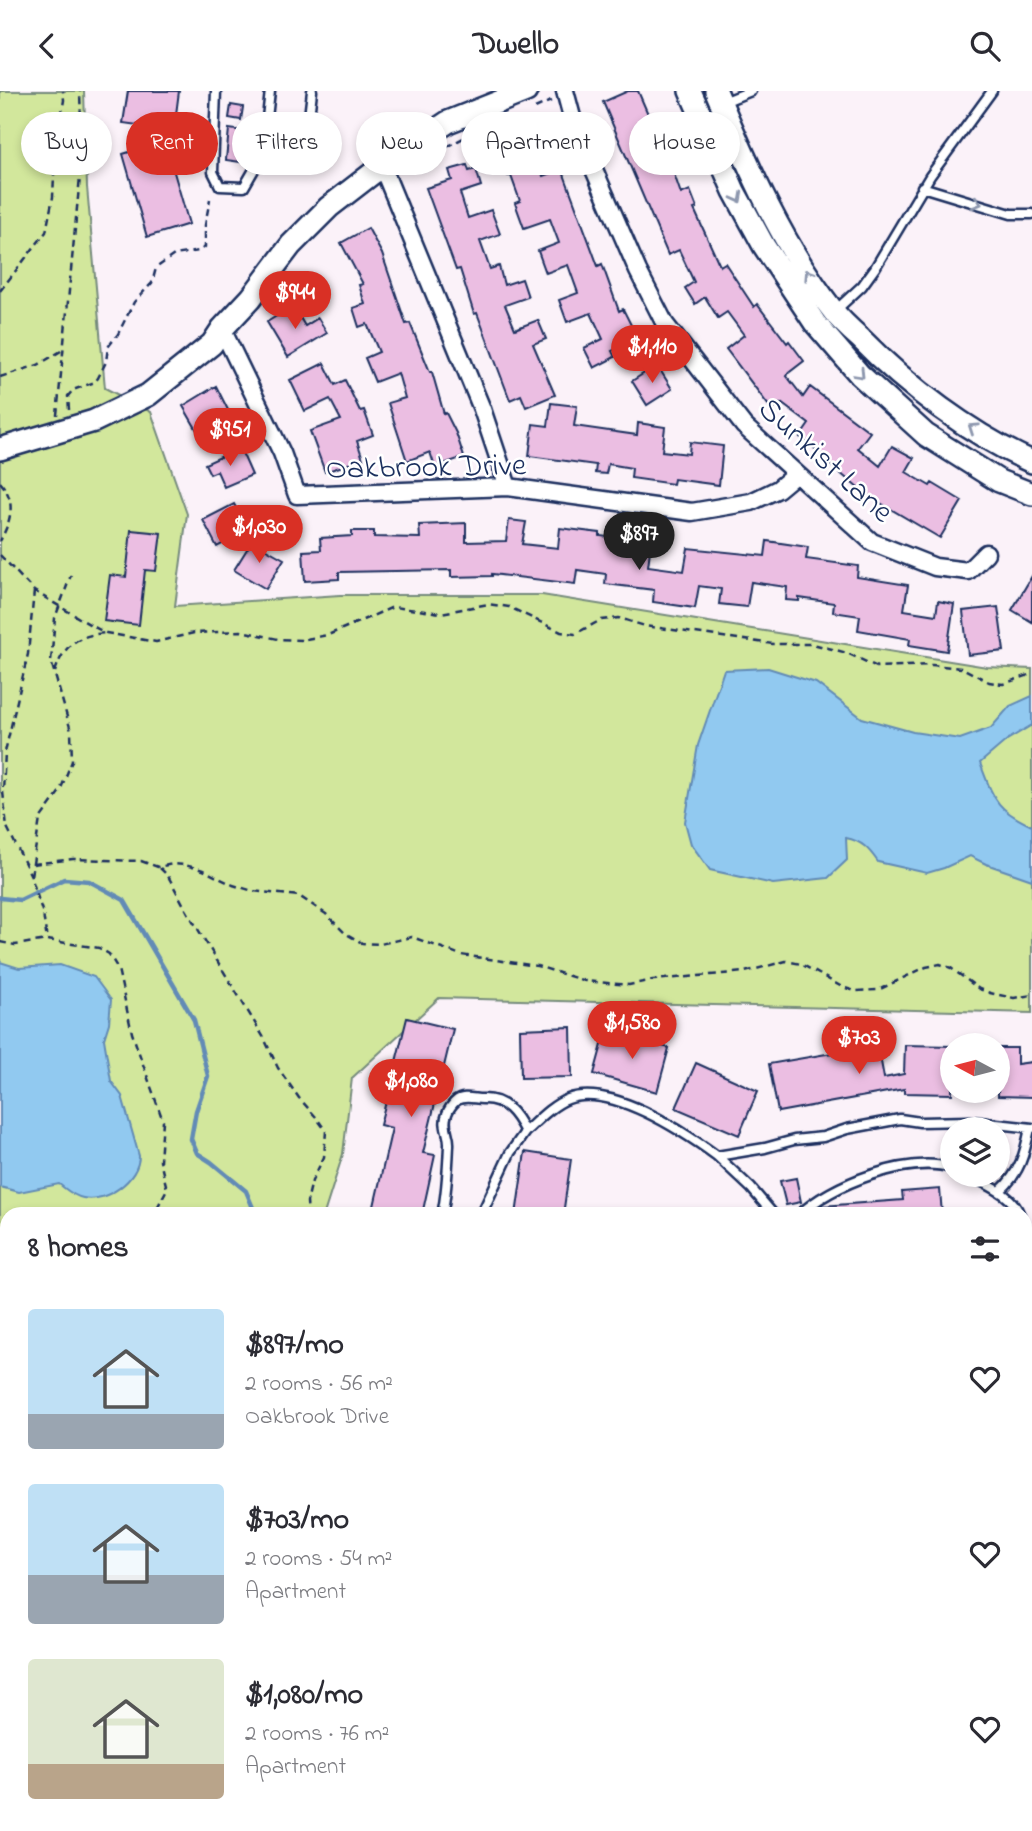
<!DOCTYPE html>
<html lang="en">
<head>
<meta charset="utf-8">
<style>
  body { margin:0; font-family:"Indie Flower",sans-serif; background:#f2f2f3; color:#2b2b33; height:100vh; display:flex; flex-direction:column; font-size:26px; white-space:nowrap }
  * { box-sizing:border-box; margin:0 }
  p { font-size:23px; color:#7c7c81 }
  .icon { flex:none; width:38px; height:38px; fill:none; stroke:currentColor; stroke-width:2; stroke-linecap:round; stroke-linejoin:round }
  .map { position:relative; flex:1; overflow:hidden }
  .panel { position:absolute; left:0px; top:1116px; width:1032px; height:625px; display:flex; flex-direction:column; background:#fff; border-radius:21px 21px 0 0; box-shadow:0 4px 10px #0003 }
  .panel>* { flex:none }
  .guide { position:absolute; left:21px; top:21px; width:990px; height:63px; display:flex; gap:14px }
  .needle { width:46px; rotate:277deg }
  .controls { position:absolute; left:940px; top:942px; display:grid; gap:14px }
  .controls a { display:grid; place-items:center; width:70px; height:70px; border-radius:50%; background:#fff; box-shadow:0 4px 10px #0003; font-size:35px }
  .price { position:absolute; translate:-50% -60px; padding:0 16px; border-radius:24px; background:#d93025; color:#fff; font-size:23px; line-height:46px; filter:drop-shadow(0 2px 4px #0008) }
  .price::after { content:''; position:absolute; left:50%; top:42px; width:21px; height:16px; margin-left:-10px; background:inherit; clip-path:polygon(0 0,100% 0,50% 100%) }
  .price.selected { background:#222; color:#fff }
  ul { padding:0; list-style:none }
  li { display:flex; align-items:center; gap:21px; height:175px; padding:0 28px }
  li span { display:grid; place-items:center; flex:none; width:196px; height:140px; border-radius:7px; color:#555 }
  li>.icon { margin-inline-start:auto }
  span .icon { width:84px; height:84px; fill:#fffc; stroke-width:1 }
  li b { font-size:30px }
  h2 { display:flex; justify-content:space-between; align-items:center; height:84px; padding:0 28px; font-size:30px }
  .chip { padding:0 24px; border-radius:32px; background:#fff; box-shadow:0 4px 10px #0003; font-size:24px; line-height:63px }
  .chip.selected { background:#d93025; color:#fff }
  header { display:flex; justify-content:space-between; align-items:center; height:91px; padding:0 28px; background:#fff; font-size:32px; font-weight:800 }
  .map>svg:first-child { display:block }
</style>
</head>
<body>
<header><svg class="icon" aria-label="back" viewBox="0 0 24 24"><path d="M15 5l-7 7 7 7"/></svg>Dwello<svg class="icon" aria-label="search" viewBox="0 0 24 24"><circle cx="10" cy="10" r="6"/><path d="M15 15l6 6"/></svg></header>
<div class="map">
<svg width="1032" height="1740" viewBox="0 0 1032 1740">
  <rect width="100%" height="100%" fill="#fbf2f9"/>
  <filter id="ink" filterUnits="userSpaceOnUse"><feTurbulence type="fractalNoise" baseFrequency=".0143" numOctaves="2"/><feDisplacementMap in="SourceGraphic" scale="14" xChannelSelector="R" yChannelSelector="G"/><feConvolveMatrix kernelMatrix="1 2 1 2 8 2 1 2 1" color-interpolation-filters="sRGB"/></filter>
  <g filter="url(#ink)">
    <path fill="#d2e79c" stroke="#768b7d" stroke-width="2" d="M0,0H84L87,96L105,297L151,321L187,423L175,515L340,504H542L987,576L1032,578V922L439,907L352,987L343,1063L324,1123L7,1124V1734H728L764,1740H0Z
      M1032,1384V1740H886L887,1734H1026V1387Z"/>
    <path fill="#91c9f0" stroke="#628bb6" stroke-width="2" d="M768,577L816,592L862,627L913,641L960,648L991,637L1010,615L1032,605V634L1007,649L980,672C994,708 995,718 1032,735V789L986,773L970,765L944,777L927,782L878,771C869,758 862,750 846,747L847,769L828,787L773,793L710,779L691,753L685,731L698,654L724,579Z
      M0,871L19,877L60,874L94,886L111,909L109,932L104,948L111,990L122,1005L139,1065C139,1089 106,1112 83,1107C73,1105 67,1099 59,1093L19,1101L0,1096Z"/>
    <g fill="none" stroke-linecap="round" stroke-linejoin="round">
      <path stroke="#628bb6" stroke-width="4.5" d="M0,807L20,809L64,788L89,790L124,809L194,929L208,985L196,1020L191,1048L197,1062L211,1071L246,1100L256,1124
        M0,1251L7,1241"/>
    </g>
    <path fill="#ebbee2" stroke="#1b2f5e" stroke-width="2" d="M128,0H179L174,39L123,32Z
      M628,0H638L654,37L658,36L681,103L690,99L697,117L694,118L720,175L725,172L754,216L757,213L787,252L789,250L804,270L786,284L803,306L810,296L870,341L858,357L880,375L892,355L914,367L906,381L930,395L932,392L962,410L940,447L865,403L821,366L823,364L800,346L809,333L781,312L772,319L726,258L744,244L727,221L718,227L705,206L695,213L685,197L694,191L679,159L668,164L603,11Z
      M231,14L243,16L241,29L229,27Z
      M543,37L548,50L534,54L543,85L562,78L598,175L602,173L619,220L623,218L638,248L612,260L615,266L594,277L584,257L603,248L591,222L567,231L559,209L578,202L568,174L546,182L538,160L559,152L550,128L524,137L515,112L520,110L511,85H508L498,52Z
      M229,38L244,40L241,71L226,69Z
      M165,50L189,133L147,146L123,63Z
      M467,74L469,80L476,78L481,95L460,102L468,127L491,119L500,143L480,150L490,178L499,175L504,194L522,188L528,206L505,214L515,238L538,229L546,248L533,253L555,304L526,316L521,304L510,309L477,222L474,223L460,178L456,179L426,97L452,89L449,79Z
      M368,137L382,163L406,233L410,232L430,281H432L444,323L446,322L456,342L464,366L435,376L430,361L407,370L388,312L405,307L398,282L375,291L365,267L379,261L367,233L359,236L353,217L365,213L359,194L363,193L341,152Z
      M293,215L305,235L318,227L327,242L288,266L267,231Z
      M324,272L335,294L345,289L360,320L364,319L373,344L357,350L363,368L325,381L310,340L341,329L330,308L305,320L290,289Z
      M657,274L672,298L647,314L632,290Z
      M216,295L232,327L201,346L183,315Z
      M551,312L577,315L574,335L637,344L638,332L665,336L662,360L689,363L690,351L723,355L719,394L674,388L673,393L631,387L632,377L608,373L606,383L595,382L596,374L529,365L533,333L548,335Z
      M240,357L252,384L224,396L217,380L210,383L205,373Z
      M234,413L248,439L217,456L203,429Z
      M509,429L526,431L522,453L558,457L560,437L600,442V445L651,452L648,475L684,480L688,457L765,465L767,450L808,456L806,468L858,475L857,486L908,494L904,519L936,524L938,510L954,513L947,560L909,554L910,548L858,539L860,525L833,521L834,512L799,507V510L786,509L787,496L751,491L747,516L719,513L721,498L699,495L695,517L653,511L654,499L605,493L606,483L577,479L575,493L492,483V485L451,486V479L339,481V488L305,490L303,460L321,459L320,447L352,445V440H374V446L420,447L419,434L466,432V451L506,450Z
      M131,439L161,442L156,480L145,479L139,534L104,530L110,484L126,486Z
      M252,450L284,468L266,498L234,479Z
      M1032,485V531L1012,519Z
      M998,516L1004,560L968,564L963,520Z
      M407,927L453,938L423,1062L435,1064L422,1124H372L392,1037L380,1034Z
      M571,936L572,986L521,987L520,938Z
      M606,939L669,957L657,1001L594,983Z
      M878,954L884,987L904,983L905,954L952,955V1003L904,1002V998L778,1021L769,973Z
      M998,957H1017V973L1032,971V1006L998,1005Z
      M696,972L758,1000L739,1044L676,1017Z
      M525,1061L571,1068L563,1124H516Z
      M796,1087L801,1111L786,1114L780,1090Z
      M940,1098L942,1124H820V1116L822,1115L903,1109L902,1101Z"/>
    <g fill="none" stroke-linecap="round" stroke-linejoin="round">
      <g stroke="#1b2f5e" stroke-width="13">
        <path id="lane" d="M216,0L213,81L220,95L244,96L263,63L270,0
          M721,12L751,0
          M305,61L312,0
          M922,96L1011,123H1032
          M836,219L862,195L875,177L930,85L992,0
          M525,1041C537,1030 552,1014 568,1008C611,992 684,1041 717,1065L765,1057L794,1049L823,1046L847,1038L900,1028L920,1031L970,1030L1032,1037
          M717,1065L751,1097L774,1124
          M968,1083C986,1094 1012,1102 1020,1124
          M1000,1100C1020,1082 1025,1062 1030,1037
          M442,1124C447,1101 448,1077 449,1054C450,1043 442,1035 447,1023C448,1019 453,1012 456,1010C463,1004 474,1008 482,1008C505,1007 516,1023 525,1041L510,1062L481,1124
          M799,1124C831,1093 908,1064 952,1077
          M1026,1144L1027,1172L1026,1178"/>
      </g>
      <g stroke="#1b2f5e" stroke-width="21">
        <path id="street" d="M565,0L573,30L638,180L665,233L744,335L872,451L935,476L968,480L986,462
          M382,75L482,318L508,396
          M222,238L282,362L297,404L508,396L692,421L751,411L778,398L796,383"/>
      </g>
      <g stroke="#1b2f5e" stroke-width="26">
        <path id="secondary" d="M690,0L734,100L764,155L815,232L860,284L926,344L999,390L1032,403
          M716,0C748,76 783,156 834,221C841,230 851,239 860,247C908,296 970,343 1032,371
          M0,358L94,330L148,304L212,253L222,238L251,207L291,154L329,116L382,75L448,31L526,0
          M1026,1314L1032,1305
          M1026,1369L1032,1360
          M846,1740L847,1734
          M878,1740L879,1734"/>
      </g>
      <path stroke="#1b2f5e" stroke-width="2.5" stroke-dasharray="7 5" stroke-linecap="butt" d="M535,17L551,10
        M436,62L476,40
        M0,200L46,141L53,106L55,63L64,9L63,0
        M0,286L38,274L61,260
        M69,319L68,305L73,299L95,291L98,287L106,271L108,256L118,243L134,211L152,192L156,177L174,164L199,160L205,156V134L210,108
        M57,324L82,65L80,0
        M0,391C17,410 11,430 0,450
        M0,464L34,500L94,536L106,542L156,551L194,542L241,540L278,548L301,549L328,544L393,516L441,522L488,513L509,516L561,541L575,543L601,529L619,527L645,535L773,553H813L847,562L877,576L932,574L962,577L989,591L1003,593L1032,583
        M34,500L28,563L5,661L3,701L7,736L31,785L43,823L47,849L99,857L109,863L118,878L132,942L163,1030L160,1070L167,1098L156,1119L148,1124
        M55,581C64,553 78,544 106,542
        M33,773L73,768L141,770L158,776L173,773L185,774L203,779L233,794L253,800L299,805L326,823L345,842L362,852L380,853L412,846L461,864L537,875L585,890L629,894L653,889L745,881L786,870L801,873L842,896L855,900L878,899L926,876L940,873L951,877L979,898L990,902L1014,907L1032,904
        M160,777L168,785L187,820L264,947L278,977L299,1007L316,1026L326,1040L324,1066L312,1090L307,1111L308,1124
        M31,785L40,728L60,700L72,670L71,640L51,570L55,527L71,484
        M0,851L15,854L47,849
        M0,1176L7,1171
        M0,1437L7,1435
        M0,1665L7,1668
        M103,1734L111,1740"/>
      <use href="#lane" stroke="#fff" stroke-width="8"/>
      <use href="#street" stroke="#fff" stroke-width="16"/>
      <use href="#secondary" stroke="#fff" stroke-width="21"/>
    </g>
    <defs><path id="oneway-chevron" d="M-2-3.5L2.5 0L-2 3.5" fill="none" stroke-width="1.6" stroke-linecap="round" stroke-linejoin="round" transform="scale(1.75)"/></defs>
    <g stroke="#8d97ae">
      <use href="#oneway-chevron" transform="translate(738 107) rotate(62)"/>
      <use href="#oneway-chevron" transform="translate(977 112) rotate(16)"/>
      <use href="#oneway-chevron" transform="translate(809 183) rotate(-123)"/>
      <use href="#oneway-chevron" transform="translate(860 283) rotate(46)"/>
      <use href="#oneway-chevron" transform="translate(973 337) rotate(-146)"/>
    </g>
  </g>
  <g text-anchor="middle" stroke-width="5" stroke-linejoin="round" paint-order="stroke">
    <g font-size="32" fill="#1b2f5e" stroke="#fff">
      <text transform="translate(827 368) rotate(42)" y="11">Sunkist Lane</text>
      <text transform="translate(426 374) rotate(-1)" y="11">Oakbrook Drive</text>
    </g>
  </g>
</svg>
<div class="controls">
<a><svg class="needle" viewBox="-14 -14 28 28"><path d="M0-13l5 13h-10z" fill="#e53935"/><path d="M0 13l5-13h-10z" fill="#7c7c81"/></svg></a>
<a><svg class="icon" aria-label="layers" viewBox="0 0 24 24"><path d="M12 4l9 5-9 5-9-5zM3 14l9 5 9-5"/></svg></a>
</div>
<b class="price" style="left:295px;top:240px">$944</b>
<b class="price" style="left:652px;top:294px">$1,110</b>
<b class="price" style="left:230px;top:377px">$951</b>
<b class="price" style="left:259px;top:474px">$1,030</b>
<b class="price selected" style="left:639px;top:481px">$897</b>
<b class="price" style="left:632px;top:970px">$1,580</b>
<b class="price" style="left:859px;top:985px">$703</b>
<b class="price" style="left:411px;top:1028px">$1,080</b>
<div class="guide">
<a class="chip">Buy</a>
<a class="chip selected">Rent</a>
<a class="chip">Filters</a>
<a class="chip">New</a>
<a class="chip">Apartment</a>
<a class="chip">House</a>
</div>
<section class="panel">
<h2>8 homes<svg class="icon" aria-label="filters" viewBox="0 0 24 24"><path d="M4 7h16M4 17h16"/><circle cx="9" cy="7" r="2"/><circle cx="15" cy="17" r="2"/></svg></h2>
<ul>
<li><span style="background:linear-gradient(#bfe0f5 75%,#9aa5b1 0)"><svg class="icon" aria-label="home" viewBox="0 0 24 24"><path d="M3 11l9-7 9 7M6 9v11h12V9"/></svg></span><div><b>$897/mo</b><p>2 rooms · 56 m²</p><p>Oakbrook Drive</p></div><svg class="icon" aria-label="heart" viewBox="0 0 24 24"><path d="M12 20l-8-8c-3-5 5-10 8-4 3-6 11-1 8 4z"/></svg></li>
<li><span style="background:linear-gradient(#bfe0f5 65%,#9aa5b1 0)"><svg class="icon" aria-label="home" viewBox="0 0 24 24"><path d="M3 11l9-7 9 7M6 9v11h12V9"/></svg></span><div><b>$703/mo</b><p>2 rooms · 54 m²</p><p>Apartment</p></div><svg class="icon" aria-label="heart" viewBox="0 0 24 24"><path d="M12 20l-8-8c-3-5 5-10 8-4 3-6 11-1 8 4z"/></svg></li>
<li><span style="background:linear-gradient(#dfe7d0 75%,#b9a48a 0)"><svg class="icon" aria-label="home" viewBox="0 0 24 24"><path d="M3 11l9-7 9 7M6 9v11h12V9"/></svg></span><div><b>$1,080/mo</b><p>2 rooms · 76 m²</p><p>Apartment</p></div><svg class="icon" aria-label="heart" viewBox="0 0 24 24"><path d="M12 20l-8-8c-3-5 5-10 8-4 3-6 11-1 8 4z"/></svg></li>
</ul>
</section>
</div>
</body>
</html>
